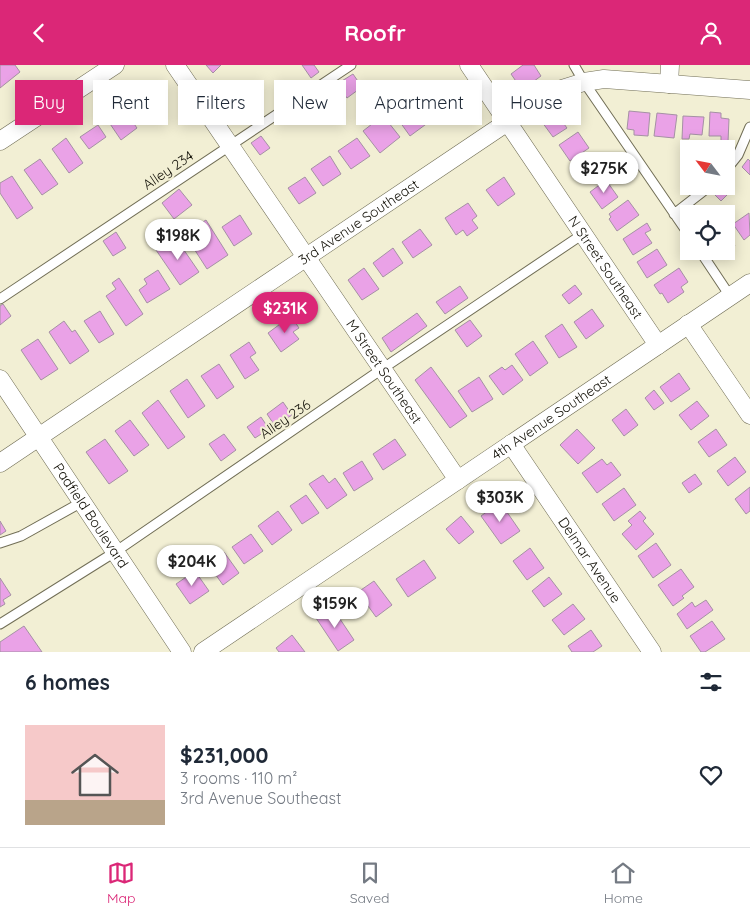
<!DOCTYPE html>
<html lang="en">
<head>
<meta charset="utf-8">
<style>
  body { margin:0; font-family:Quicksand,sans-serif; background:#f2f2f3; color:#1f2937; height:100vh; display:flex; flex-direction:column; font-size:19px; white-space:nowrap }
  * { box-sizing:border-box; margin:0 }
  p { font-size:16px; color:#747a83 }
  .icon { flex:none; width:28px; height:28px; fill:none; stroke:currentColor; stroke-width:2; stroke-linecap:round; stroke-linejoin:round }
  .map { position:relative; height:587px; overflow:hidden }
  .details { display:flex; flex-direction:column; background:#fff; flex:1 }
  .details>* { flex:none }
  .guide { position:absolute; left:15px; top:15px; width:720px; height:45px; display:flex; gap:10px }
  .needle { width:32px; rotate:302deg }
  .controls { position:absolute; left:680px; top:75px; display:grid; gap:10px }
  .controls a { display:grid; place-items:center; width:55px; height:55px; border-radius:0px; background:#fff; box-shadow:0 2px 12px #0003; font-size:25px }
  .price { position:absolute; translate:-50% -42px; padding:0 11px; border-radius:18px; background:#fff; color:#222; font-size:16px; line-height:32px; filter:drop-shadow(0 1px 2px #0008) }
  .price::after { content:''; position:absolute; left:50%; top:30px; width:15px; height:11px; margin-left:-8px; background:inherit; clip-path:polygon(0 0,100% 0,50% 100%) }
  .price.selected { background:#db2777; color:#fff }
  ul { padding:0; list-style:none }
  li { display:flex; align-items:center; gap:15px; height:125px; padding:0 25px }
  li+li { border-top:1px solid #e0e1e3 }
  li span { display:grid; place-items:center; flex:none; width:140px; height:100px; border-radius:0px; color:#555 }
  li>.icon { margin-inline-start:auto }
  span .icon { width:60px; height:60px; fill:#fffc; stroke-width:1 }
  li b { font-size:21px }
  h2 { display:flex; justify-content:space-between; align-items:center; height:60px; padding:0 25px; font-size:21px }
  .tag { padding:0 18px; border-radius:0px; background:#fff; box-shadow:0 2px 12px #0003; font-size:18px; line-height:45px }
  .tag.selected { background:#db2777; color:#fff }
  header { display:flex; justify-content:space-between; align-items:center; height:65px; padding:0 25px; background:#db2777; color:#fff; font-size:22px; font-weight:700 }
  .menu { display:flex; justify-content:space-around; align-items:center; height:70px; border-top:1px solid #e0e1e3; background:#fff; font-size:14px; color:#747a83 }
  .menu a { display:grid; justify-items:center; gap:2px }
  .menu .selected { color:#db2777 }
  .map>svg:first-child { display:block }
</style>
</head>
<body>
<header><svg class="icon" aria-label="back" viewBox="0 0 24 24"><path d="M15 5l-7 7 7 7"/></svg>Roofr<svg class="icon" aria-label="person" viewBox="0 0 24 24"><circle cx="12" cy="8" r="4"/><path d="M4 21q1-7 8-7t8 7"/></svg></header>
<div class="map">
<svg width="750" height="587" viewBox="0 0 750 587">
  <rect width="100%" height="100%" fill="#f2efd4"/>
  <path fill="#eaa2e7" stroke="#a591a4" d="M0,0H15L20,7L0,23Z
    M206,0H221L213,8Z
    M302,0H314L319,7L311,13Z
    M523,0H534L541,11L522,25L511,9Z
    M353,9L362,22L347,33L337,19Z
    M446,18L456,33L437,46L427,31Z
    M155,20L162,30L157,34L162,40L155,45L157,49L147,56L129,30L138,24L142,30Z
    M411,33L429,57L410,71L392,46Z
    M571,37L579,49L564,59L567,63L553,72L542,57Z
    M120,39L137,63L121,75L104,50Z
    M629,46L650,48L648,71L634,70V65L627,64Z
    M710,47L721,48V53L729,54L728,77H721V71H709Z
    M381,48L400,72L380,88L363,66L372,59L370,57Z
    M657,48L677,50L674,73L654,71Z
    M683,51L704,52L702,70L690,69L689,74H682Z
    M98,60L106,72L89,84L80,72Z
    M578,67L589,83L570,96L559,80Z
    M261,71L270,83L260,90L251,78Z
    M66,73L83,98L69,108L52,84Z
    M357,73L370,91L351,104L338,86Z
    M330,91L341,109L323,121L311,104Z
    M592,92L602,106L585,118L575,104Z
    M40,94L58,119L42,130L24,105Z
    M748,94L750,96V110L742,102Z
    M12,111L33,143L17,154L0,128V118Z
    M305,112L316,128L299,139L288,123Z
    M504,112L515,129L498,141L486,125Z
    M606,115L618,132L602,144L590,127Z
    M722,123L728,129L721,136L715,130Z
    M179,124L192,140L174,154L162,138Z
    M628,135L639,150L617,166L609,154L611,152L609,149Z
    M468,138L477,151L472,155L478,163L467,171L463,165L456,170L445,153Z
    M697,142L701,149H689V158L684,151Z
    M749,148L750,170L744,175L733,159Z
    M240,150L252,169L234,181L222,162Z
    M206,155L228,190L207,204L189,176L198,170L193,163Z
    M647,158L651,165L645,168L652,178L633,190L623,174Z
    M420,164L432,180L413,193L402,177Z
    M116,167L126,183L113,191L103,176Z
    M726,167L735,181L719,192L715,186H726Z
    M175,172L199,207L180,220L156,185Z
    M393,183L403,198L383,212L373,198Z
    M657,184L667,200L647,213L637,197Z
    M364,203L379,224L362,235L348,215Z
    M679,203L688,217L681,222L684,227L668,238L662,228L660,229L654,220Z
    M158,205L170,224L147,238L139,225L147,219L144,214Z
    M119,213L143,249L126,261L106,231L116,224L112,218Z
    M575,220L582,229L569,239L562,230Z
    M460,221L468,233L445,249L436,237Z
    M3,239L11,251L0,260V241Z
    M592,244L604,261L586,274L574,257Z
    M100,246L114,269L99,278L84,256Z
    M417,248L427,261L391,287L382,273Z
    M291,251L299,263L293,267L299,274L281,287L268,268Z
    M470,255L482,271L467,282L455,265Z
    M64,256L72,267L75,265L89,286L70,299L49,267Z
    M562,259L577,282L559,293L545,271Z
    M38,274L58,304L41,315L21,285Z
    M533,276L548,298L530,311L515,289Z
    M249,277L256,288L250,292L259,305L245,314L230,290Z
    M219,299L234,322L217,334L201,311Z
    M512,300L523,315L503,330L489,311L502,302L505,305Z
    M431,302L467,351L450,363L415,315Z
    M679,308L690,324L671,337L660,322Z
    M479,312L493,334L472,347L458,326Z
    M187,314L205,341L188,353L170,326Z
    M654,325L664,338L654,345L645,333Z
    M158,335L185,372L168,384L142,348Z
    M697,336L709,351L691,365L679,350Z
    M283,337L292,350L275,361L267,349Z
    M626,344L638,360L624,371L612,355Z
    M261,352L269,364L255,373L247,362Z
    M130,355L149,380L134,391L115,366Z
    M577,364L595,383L578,399L560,380Z
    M716,364L727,380L709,392L698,377Z
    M224,369L236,385L221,396L209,379Z
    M105,374L128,406L109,419L86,387Z
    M395,374L406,390L383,405L373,389Z
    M735,392L746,407L728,421L717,406Z
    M602,394L607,400L611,397L621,410L597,428L582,408Z
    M362,396L373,414L354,426L343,408Z
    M695,409L702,419L689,428L682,418Z
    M323,410L329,418L335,413L347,430L327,444L309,419Z
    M750,422V446L746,449L735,434Z
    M624,423L636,440L614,456L602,439Z
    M306,430L319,448L302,459L290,441Z
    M500,437L520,466L501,479L481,451Z
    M278,446L292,465L272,480L258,461Z
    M640,446L646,453L643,456L654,469L636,485L622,469L632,460L628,456Z
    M461,451L474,467L459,479L446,464Z
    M0,456L6,466L0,470Z
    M251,469L263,486L244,499L232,482Z
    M656,478L671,500L653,513L638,491Z
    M530,483L544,503L527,515L513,496Z
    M224,487L239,508L223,520L208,499Z
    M424,495L436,513L408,532L396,514Z
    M681,504L694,522L682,531L684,533L673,541L658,520Z
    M195,506L209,526L190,539L176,519Z
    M549,512L562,529L544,542L532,526Z
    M0,513L11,530L3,535L5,539L0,542Z
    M374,516L392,540L376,552L358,527Z
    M706,535L713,545L687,564L677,549L692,537L695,542Z
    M573,539L585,554L564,570L552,555Z
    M332,542L354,575L338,586L316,553Z
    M712,556L725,574L705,587H701L690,571Z
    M24,561L42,587H0V577Z
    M591,565L602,581L593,587H572L568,581Z
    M292,570L305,587H279L276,583Z"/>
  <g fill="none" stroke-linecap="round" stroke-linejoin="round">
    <g stroke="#716e56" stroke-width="11">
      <path id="lane" d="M574,0L584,17L689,170
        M726,105L738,90L750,62
        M674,149L710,121
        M700,186L730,231
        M0,234L351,0
        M0,478L21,471L82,437
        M0,559L115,487L382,304L583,169"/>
    </g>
    <g stroke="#716e56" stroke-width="19">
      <g id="street">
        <path id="s1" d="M175,0L458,415"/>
        <path id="s2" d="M469,0L658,280"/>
        <path d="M669,19L670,0"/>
        <path d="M0,76L115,0"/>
        <path d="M688,259L750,350"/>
        <path id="s3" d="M0,314L182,587"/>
        <path id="s4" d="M511,379L652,587"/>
        <path id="s5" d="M0,398L552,27L584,17L604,14L750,25"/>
        <path id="s6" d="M203,587L750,218"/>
      </g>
    </g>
    <use href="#lane" stroke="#fff" stroke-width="9"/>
    <use href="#street" stroke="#fff" stroke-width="18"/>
  </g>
  <g text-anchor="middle" stroke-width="4.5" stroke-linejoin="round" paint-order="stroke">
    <g font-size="14" fill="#16140b" stroke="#f2efd4">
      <text transform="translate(168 105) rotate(-34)" y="5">Alley 234</text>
      <text dy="5" stroke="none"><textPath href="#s5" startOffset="432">3rd Avenue Southeast</textPath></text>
      <text dy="5" stroke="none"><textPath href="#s2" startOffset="244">N Street Southeast</textPath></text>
      <text dy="5" stroke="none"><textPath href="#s1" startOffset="371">M Street Southeast</textPath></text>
      <text dy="5" stroke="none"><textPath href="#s6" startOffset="420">4th Avenue Southeast</textPath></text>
      <text transform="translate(285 354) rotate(-34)" y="5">Alley 236</text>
      <text dy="5" stroke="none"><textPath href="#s3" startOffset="164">Padfield Boulevard</textPath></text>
      <text dy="5" stroke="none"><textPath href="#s4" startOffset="140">Delmar Avenue</textPath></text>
    </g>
  </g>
</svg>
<div class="controls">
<a><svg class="needle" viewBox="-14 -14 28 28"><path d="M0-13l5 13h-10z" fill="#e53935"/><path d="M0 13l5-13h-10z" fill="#747a83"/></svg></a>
<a><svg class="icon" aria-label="locate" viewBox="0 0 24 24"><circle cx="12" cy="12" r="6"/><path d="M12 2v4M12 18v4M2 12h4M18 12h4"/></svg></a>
</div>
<b class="price" style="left:604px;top:129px">$275K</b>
<b class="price" style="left:178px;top:196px">$198K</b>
<b class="price selected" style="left:285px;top:269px">$231K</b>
<b class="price" style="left:500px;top:458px">$303K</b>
<b class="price" style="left:192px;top:522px">$204K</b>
<b class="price" style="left:335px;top:564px">$159K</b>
<div class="guide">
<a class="tag selected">Buy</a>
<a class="tag">Rent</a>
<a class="tag">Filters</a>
<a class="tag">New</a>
<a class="tag">Apartment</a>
<a class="tag">House</a>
</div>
</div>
<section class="details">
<h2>6 homes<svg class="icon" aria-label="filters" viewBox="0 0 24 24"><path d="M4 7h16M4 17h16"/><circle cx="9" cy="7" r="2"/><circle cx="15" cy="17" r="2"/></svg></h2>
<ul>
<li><span style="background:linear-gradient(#f6c9c9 75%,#b9a48a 0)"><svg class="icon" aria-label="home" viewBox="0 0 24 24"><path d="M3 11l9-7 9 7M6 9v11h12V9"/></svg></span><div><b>$231,000</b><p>3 rooms · 110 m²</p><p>3rd Avenue Southeast</p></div><svg class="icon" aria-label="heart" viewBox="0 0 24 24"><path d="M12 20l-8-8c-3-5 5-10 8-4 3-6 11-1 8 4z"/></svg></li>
</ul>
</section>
<nav class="menu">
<a class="selected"><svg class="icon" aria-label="map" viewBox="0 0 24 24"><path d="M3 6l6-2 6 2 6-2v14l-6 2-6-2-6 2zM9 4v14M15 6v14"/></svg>Map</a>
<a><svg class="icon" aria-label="saved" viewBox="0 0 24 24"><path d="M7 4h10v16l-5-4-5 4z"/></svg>Saved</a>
<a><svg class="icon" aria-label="home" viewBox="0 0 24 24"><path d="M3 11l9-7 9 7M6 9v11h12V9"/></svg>Home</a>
</nav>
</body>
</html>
